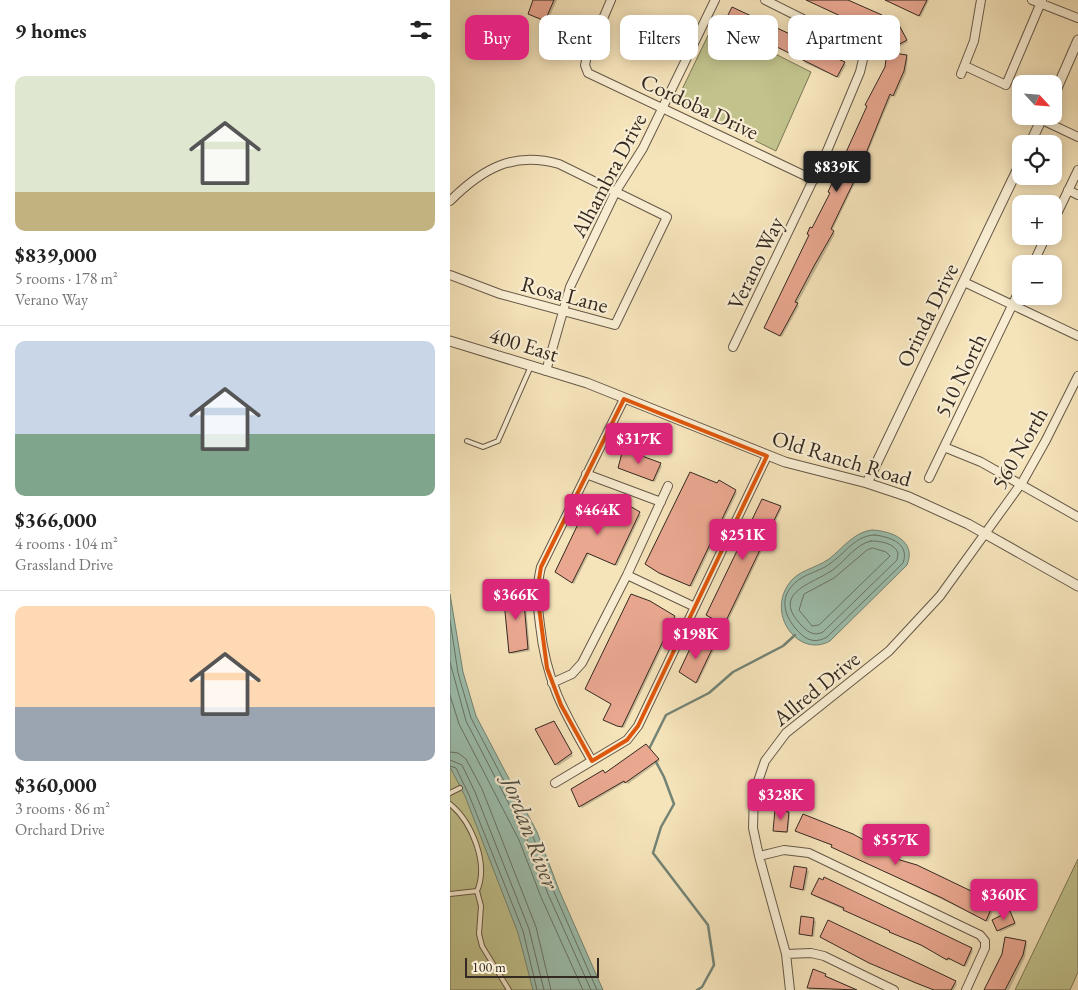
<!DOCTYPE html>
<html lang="en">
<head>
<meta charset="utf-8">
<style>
  body { margin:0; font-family:"EB Garamond",serif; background:#f6f6f6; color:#222; height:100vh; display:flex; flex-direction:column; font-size:19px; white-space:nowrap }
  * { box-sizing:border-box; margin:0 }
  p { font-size:16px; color:#767676 }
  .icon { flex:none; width:28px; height:28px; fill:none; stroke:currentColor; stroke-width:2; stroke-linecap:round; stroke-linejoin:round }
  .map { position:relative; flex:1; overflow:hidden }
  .panel { display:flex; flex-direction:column; background:#fff; width:450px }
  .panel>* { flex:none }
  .top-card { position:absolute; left:15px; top:15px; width:475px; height:45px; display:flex; gap:10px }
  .needle { width:32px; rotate:116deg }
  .fabs { position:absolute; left:562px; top:75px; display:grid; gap:10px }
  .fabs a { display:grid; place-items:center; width:50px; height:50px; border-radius:10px; background:#fff; box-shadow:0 2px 12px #0003; font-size:25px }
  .scale { position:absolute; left:15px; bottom:12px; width:134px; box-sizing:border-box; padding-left:5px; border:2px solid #352a21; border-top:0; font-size:14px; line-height:18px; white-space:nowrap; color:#352a21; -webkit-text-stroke:4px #f8edd2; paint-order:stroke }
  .price { position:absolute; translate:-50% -42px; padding:0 11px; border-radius:5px; background:#db2777; color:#fff; font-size:16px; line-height:32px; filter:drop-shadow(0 1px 2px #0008) }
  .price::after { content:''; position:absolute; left:50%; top:30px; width:15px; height:11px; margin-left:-8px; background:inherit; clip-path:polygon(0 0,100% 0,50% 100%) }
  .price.active { background:#222; color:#fff }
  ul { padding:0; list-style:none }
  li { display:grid; align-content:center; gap:10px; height:265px; padding:0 15px }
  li+li { border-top:1px solid #e0e0e0 }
  li span { display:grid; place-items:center; height:155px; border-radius:10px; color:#555 }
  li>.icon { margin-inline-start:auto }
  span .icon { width:90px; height:90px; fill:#fffc; stroke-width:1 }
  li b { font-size:21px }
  h2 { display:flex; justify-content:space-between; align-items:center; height:60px; padding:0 15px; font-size:21px }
  .pill { padding:0 18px; border-radius:10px; background:#fff; box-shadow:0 2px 12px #0003; font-size:18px; line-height:45px }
  .pill.active { background:#db2777; color:#fff }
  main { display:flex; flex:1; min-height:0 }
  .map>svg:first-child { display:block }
</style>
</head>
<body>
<main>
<section class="panel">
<h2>9 homes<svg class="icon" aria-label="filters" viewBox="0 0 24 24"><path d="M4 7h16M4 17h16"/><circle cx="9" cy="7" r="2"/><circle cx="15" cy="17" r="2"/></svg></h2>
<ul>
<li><span style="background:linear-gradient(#dfe7d0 75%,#c2b280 0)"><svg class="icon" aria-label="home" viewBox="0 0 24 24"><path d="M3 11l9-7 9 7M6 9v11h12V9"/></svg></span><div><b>$839,000</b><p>5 rooms · 178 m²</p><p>Verano Way</p></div></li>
<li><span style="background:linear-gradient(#c9d6e8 60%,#7fa58c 0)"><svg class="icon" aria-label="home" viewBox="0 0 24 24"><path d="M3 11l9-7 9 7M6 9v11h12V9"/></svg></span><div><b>$366,000</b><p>4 rooms · 104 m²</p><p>Grassland Drive</p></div></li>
<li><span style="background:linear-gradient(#ffd9b3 65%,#9aa5b1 0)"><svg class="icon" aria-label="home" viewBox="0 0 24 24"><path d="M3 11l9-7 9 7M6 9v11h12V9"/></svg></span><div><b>$360,000</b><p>3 rooms · 86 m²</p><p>Orchard Drive</p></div></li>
</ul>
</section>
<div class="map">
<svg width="628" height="990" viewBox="0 0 628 990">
  <rect width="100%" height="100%" fill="#f5e3ba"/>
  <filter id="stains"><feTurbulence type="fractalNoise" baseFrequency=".004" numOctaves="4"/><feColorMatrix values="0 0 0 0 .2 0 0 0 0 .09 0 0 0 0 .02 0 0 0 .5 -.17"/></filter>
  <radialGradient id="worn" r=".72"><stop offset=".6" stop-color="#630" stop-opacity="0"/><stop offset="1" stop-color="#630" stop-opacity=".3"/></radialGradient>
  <path fill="#c1c28c" stroke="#7b7656" d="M264,23L361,72L326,151L226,102Z
    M0,752L96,990H0Z
    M628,859V972L620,990H565Z"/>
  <path fill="#9cbead" stroke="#738375" d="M422,530C442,531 467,541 457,565L380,641C350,658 317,617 338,585C347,570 365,569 379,559C393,548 404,532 422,530Z
    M0,594L13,672L26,716L87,832L109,890L153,990H83L68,933L15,796L0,767Z"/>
  <path fill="#0003" d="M85,0H107L97,22L81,15Z
    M356,0H396L434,18L427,33Z
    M435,0H479L471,17Z
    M444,27L451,29L458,42L440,52L438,42L441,40Z
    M456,56L458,58L456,73L445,97L442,95L432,118L409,175L382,231L385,234L347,304L349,306L332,337L317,330L363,230Z
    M353,60L394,63L396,65L389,78L355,63Z
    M173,450L212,466L205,482L169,468Z
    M285,491L287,493L242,587L212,575L198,566Z
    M313,500L332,508L276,626L260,617Z
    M170,510L191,515L167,566L139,554L124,584L108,574Z
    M68,591L75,594L80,651L62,654L60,652Z
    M225,617L226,619L174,728L157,721Z
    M263,646L265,648L248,683L232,674Z
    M105,724L123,756L108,766L87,730Z
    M196,745L210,761L178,784L176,782L132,808L130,806L122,789L155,774Z
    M338,813L340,815L338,833L326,832L325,830Z
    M346,831L467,866L546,905L538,922L383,846Z
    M345,867L359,871L355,891L342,887Z
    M375,879L521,949L523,951L516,967L500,959L499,961L487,953L364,896L363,894Z
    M561,914L566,925L550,932L543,920Z
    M352,918L366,921L364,937L350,934Z
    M371,937L505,982L507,984L504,990H483L422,964Z
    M575,942L577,944L575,957L559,990H536Z
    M364,971L408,990H360L358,988Z"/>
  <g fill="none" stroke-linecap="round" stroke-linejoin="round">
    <path stroke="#687467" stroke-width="1" d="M425,535C441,537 460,544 453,563L377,637C368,642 360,642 352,635C332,617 326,593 353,577C362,572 372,570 381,563C395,553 406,535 425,535Z
      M421,541C431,541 444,543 448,553L447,560L373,632C365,636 359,633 353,627C318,592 364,584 384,569C396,560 406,544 421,541Z
      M423,548L436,552L440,556L369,625L362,626L349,610L354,594L384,578L417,550Z
      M0,620L8,673L21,718L82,834L104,892L147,990
      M0,662L16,721L76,837L98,894L141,990
      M0,695L9,724L69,840L91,897L133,990
      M0,752L8,753L16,759L32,789L86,927L101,990
      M0,760L12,765L25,792L79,929L94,990
      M0,766L6,768L19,795L73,931L87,990"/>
    <path stroke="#738375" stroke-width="2.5" d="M199,749L216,715L259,693L283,672L333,646L345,635
      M205,760L214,777L224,804L211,827L203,853L258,925L264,965L252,987L247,990"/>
  </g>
  <path fill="#e9a790" stroke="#352a21" d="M83,0H104L95,21L78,14Z
    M356,0H398L432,15L425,32Z
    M435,0H477L469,16Z
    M282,7L389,57L388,59L395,62L387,77L275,21Z
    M443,23L445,28L449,25L457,40L437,51V41L439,40L433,29Z
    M437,52L457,55L454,71L443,96L440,94L431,116L408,173L381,229L384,231L364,266L345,302L348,303L330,336L314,328L359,235L357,234L360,227L362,228L380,193L378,192L417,106L415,105L435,67Z
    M173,449L211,463L203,481L168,468Z
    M240,472L267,483L269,480L286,490L240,586L209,573L195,564Z
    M141,497L170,508L173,502L190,512L165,565L137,553L122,583L105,572Z
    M312,499L331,506L274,625L256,615Z
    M68,590V592L73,591L78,649L59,653L53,591Z
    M181,594L200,601L225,616L172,727L167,726L153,720L161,704L135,689Z
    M245,638L264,645L246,683L229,672Z
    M104,721L122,753L105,765L85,729Z
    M196,744L209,759L175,783L174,781L129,807L121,789L153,770L155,773Z
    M325,810L339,812L337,832L323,831Z
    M353,814L403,834L450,860L467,865L544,902L536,921L492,898L381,847L382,845L345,831Z
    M344,866L357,868L353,890L340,887Z
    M374,877L522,948L514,966L498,958L497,960L471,945L439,932L440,931L393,910L394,908L361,894L369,878L373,880Z
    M560,911L565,923L547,931L542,920Z
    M351,916L364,918L362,936L349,934Z
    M378,920L506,981L501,990H484L466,983L419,963L370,937Z
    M555,937L576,941L573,955L555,990H534L552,954Z
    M363,969L376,974L375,976L407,990L357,988Z"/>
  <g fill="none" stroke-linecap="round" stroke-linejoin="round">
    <g stroke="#655847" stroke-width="6">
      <path id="service" d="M17,441L33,447L48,441L81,366
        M0,793L10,788
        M0,804C22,822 39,864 27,891L0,894
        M27,891L31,906L29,934L32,946L59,990"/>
    </g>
    <g stroke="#655847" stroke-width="10">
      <path id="minor" d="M161,0L137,56L135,65L138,73L364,180
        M582,0L628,18
        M515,66L556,85L592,0
        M511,74L524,41L531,0
        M592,120L628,137
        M618,190L628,195
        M0,201C32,169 63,151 109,164L217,217L165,325L50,294L0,275
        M604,220L628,170
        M583,264L596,236
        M514,282L628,336
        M283,347L377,151L410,72L414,55L405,45L315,0
        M96,371L120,287L166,191L193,148L265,0
        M494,447L531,462L628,517
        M136,474L211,502
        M479,478L571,287
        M177,575L245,607
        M102,683L122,674L132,663L177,575L218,486
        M142,761C114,712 96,682 90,625C87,605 86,587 91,567L174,399
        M105,783L177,740L188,726L317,456
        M309,856L334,850L359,853L530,935L535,941V948L516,990
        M336,954L361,953L374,956L444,990
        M340,990L336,954L309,856L303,828L304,793L315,761L336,733L439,651L490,596L573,481L596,440L628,376"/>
    </g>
    <g stroke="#655847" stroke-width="11">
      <path id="tertiary" d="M604,95L628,40
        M580,144L593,116
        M0,341L137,383L335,462L417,483L459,497L518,524L628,586
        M417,483L571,162"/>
    </g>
    <use href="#service" stroke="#f8edd2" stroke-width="4"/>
    <use href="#minor" stroke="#f8edd2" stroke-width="8"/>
    <use href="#tertiary" stroke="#f8edd2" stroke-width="9"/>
  </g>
  <path fill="none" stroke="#df570d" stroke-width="4" stroke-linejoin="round" d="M174,399L317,456L188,726L177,740L142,761L111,705L97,668L87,592L91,567Z"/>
  <g text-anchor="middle" stroke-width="4.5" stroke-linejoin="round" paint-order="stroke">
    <g font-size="22" fill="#352a21" stroke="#f8edd2">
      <text transform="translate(250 106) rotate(25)" y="8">Cordoba Drive</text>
      <text transform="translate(158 175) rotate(-62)" y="8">Alhambra Drive</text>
      <text transform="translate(305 263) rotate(-64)" y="8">Verano Way</text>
      <text transform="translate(115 294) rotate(15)" y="8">Rosa Lane</text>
      <text transform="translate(477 315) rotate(-64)" y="8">Orinda Drive</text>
      <text transform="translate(74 344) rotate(17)" y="8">400 East</text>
      <text transform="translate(510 375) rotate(-64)" y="8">510 North</text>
      <text transform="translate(569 448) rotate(-60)" y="8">560 North</text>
      <text transform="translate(392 458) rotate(17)" y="8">Old Ranch Road</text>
      <text transform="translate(366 688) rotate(-39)" y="8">Allred Drive</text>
    </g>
    <g font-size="24" font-style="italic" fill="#4f4f44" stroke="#f8edd2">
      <text transform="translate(81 833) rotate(69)" y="8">Jordan River</text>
    </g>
  </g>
  <rect width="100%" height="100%" filter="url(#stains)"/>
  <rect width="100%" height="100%" fill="url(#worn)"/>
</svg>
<div class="fabs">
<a><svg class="needle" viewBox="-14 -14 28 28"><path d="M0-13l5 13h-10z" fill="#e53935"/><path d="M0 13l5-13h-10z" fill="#767676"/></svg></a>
<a><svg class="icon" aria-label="locate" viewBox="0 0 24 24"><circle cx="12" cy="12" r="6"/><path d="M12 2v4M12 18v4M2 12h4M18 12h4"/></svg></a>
<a>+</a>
<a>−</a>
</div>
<div class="scale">100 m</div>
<b class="price active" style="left:387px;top:193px">$839K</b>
<b class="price" style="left:189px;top:465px">$317K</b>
<b class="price" style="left:148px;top:536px">$464K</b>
<b class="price" style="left:293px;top:561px">$251K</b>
<b class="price" style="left:66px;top:621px">$366K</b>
<b class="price" style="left:246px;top:660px">$198K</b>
<b class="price" style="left:331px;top:821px">$328K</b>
<b class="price" style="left:446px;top:866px">$557K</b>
<b class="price" style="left:554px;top:921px">$360K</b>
<div class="top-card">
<a class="pill active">Buy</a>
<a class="pill">Rent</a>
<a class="pill">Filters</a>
<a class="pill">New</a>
<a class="pill">Apartment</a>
</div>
</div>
</main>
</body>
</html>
